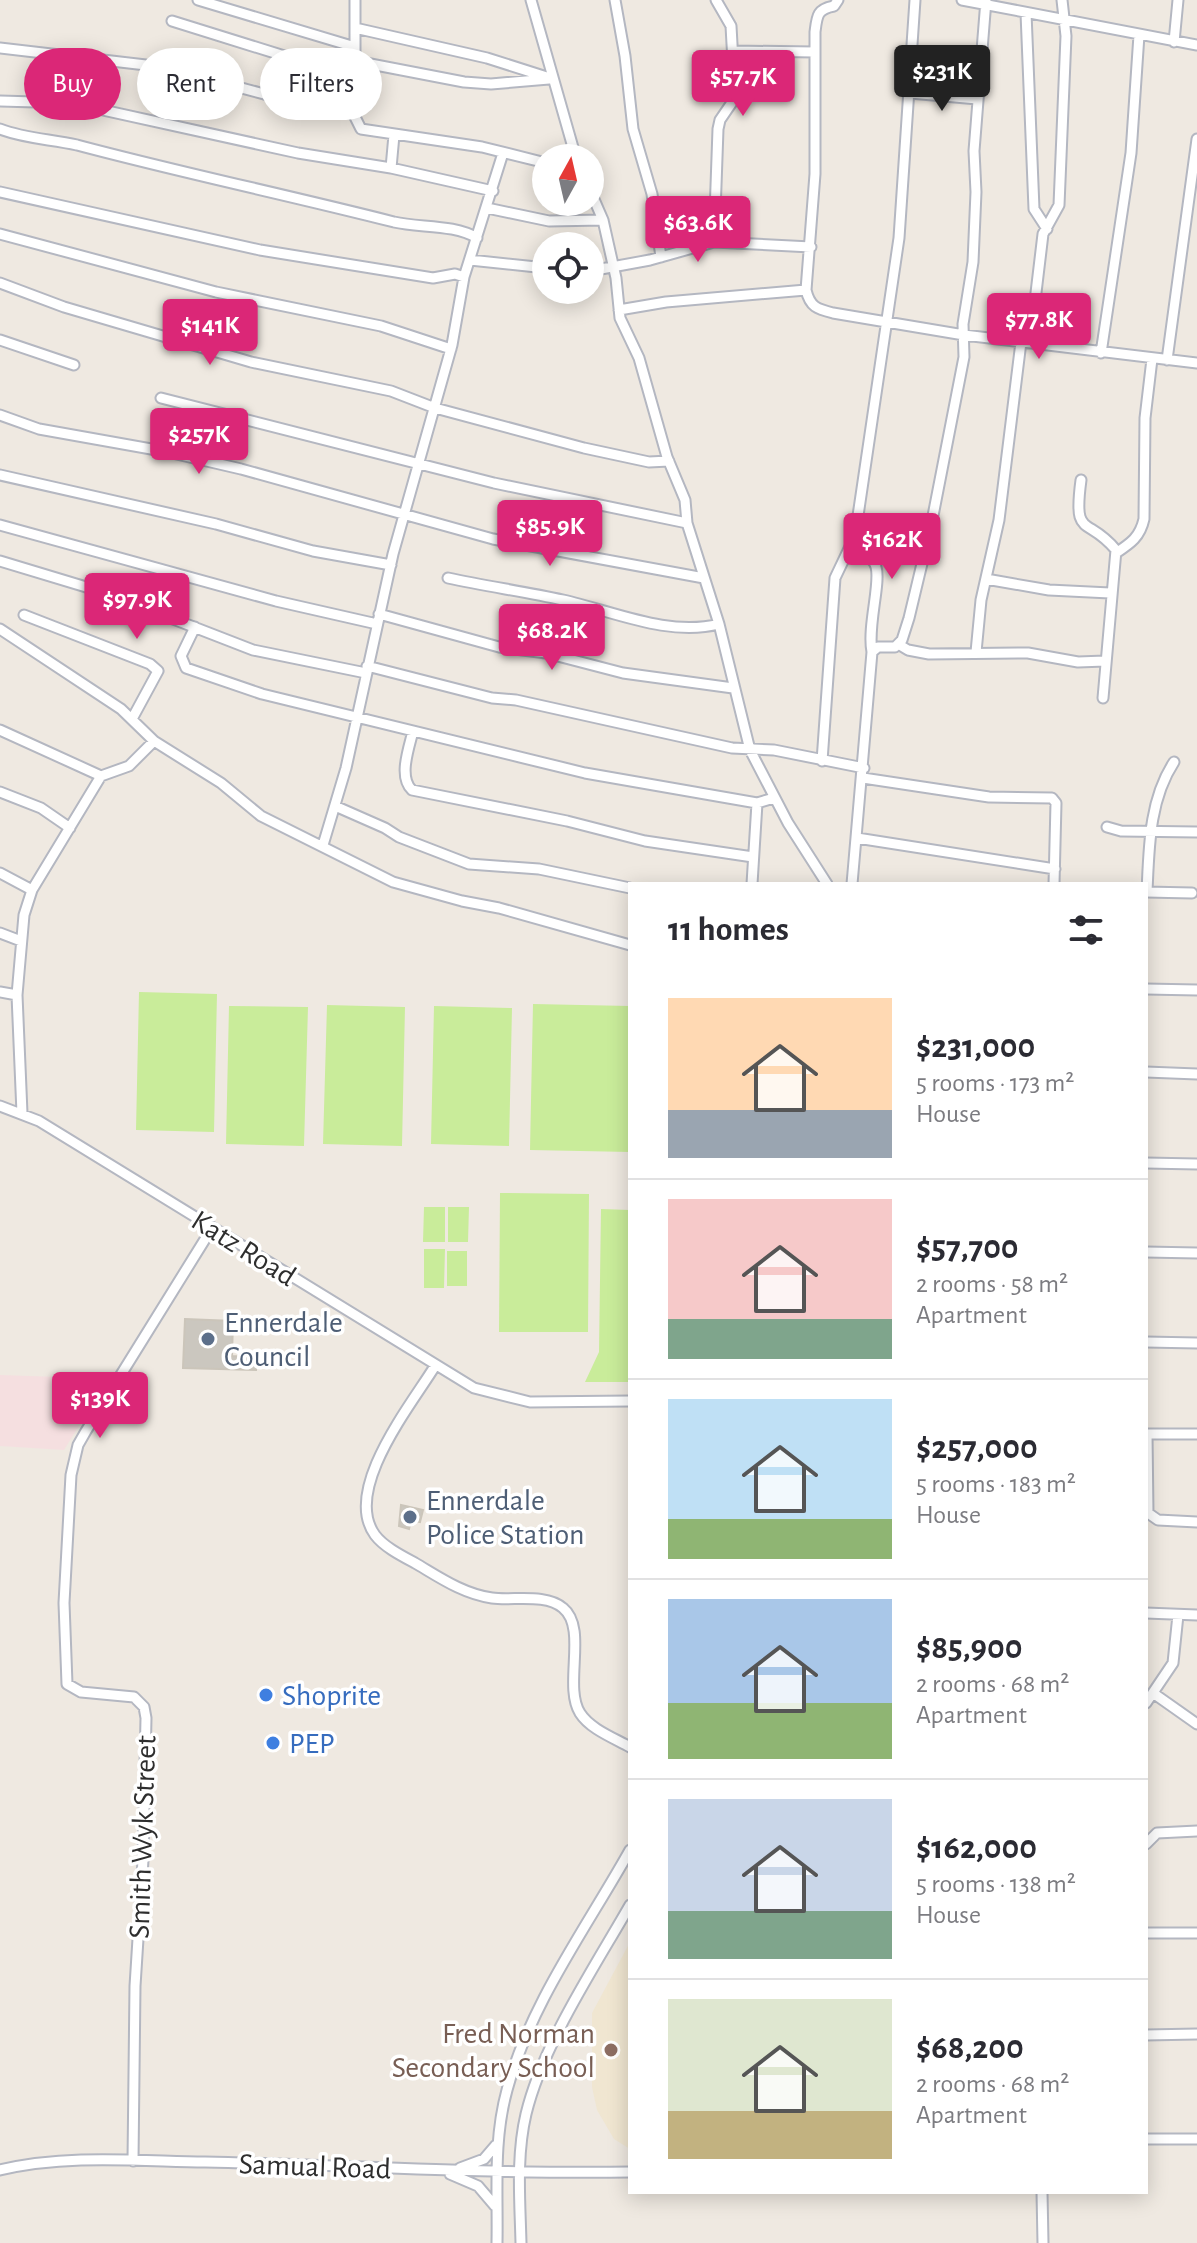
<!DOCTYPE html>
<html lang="en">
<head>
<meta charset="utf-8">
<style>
  body { margin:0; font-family:"Alegreya Sans",sans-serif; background:#f7f7f7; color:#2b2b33; height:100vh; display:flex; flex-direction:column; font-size:30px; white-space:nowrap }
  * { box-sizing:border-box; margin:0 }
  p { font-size:26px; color:#7c7c81 }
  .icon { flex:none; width:44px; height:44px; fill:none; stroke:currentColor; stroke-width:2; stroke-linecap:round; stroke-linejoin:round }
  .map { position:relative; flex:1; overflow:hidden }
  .details { position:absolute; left:628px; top:882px; width:520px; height:1312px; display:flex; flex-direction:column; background:#fff; border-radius:0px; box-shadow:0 4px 20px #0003 }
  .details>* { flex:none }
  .guide { position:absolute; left:24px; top:48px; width:484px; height:72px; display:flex; gap:16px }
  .needle { width:52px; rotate:8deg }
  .controls { position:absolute; left:532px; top:144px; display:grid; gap:16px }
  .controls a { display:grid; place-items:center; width:72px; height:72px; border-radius:50%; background:#fff; box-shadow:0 4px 20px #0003; font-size:40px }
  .price { position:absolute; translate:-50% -68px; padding:0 18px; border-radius:8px; background:#db2777; color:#fff; font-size:26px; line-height:52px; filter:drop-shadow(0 2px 4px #0008) }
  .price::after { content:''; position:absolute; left:50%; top:48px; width:24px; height:18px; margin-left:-12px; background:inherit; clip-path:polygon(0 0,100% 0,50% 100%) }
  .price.on { background:#222; color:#fff }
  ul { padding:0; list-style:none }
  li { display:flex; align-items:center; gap:24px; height:200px; padding:0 40px }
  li+li { border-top:2px solid #e1e1e2 }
  li span { display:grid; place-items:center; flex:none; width:224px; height:160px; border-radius:0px; color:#555 }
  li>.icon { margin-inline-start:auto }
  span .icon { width:96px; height:96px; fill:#fffc; stroke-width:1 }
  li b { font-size:34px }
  h2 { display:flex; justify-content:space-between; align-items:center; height:96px; padding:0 40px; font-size:34px }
  .tag { padding:0 28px; border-radius:36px; background:#fff; box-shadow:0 4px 20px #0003; font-size:28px; line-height:72px }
  .tag.on { background:#db2777; color:#fff }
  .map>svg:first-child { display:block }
</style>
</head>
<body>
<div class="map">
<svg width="1197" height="2243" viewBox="0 0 1197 2243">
  <rect width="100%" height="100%" fill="#efe9e1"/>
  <path fill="#f0e6d1" d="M630,1942V2149L614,2139L597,2110L592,2087V2013Z"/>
  <path fill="#f5dfe0" d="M0,1375L59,1377L107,1380L64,1450L0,1446Z"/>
  <path fill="#c9ec9a" d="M139,992L217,994L214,1132L136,1130Z
    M533,1004L630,1006V1152L530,1150Z
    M327,1005L405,1007L402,1146L323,1144Z
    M229,1006L308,1007L304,1146L226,1144Z
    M434,1006L512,1008L509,1146L431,1144Z
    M500,1193L589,1194L588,1332H499Z
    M424,1207H445V1242H423Z
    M448,1207H469L468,1242H448Z
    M601,1209L630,1210V1382H585L599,1352Z
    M424,1249H445L444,1288H424Z
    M447,1251H467V1286H447Z"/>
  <path fill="#cbc7bf" stroke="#cbc5ba" stroke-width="2" d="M185,1319L233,1321L232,1356L256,1357V1370L183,1368Z
    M401,1505L423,1510L420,1522L411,1520L409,1529L399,1526Z"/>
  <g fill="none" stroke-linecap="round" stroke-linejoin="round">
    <g stroke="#b4b7c1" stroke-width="13">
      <path id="minor" d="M198,0L355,47
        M355,0V117L361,129L482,147L546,163
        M531,0L576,158
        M615,0L625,56L633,129L652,194L661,257
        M838,0L834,6C817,9 817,16 815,32V174L806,290C810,307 817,309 833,313L964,335L1197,363
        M962,0L1197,45
        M1026,13L1034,209L1047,229
        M172,21L355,78
        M355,28L487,58L553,79
        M1174,42L1178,0
        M0,48L163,67L264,94L355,110
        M733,51L815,52
        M355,61L464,82L491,84L549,79
        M910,93L977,99
        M0,101L71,103L298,153L391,168L493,191
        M0,129C26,139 51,139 77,145C182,173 288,195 394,222C420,228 454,224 477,238
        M391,168L394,135
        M590,190L603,220L616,278L620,318L639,358L667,457L685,500L687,523L719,624L750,750L788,823L827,884
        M0,192L260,250L433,278L455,274L464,277
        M487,208L549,221L603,220
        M0,234L216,292L381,326L451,349
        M714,242L718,129L720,120L735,98L731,26L716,0
        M470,260L546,268
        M590,271L650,260L714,242L811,247
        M0,283L64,307L251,362L391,391L435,408L584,448L649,462L669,461
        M619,310L666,302L806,290
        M0,340L74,365
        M1030,343L1043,234L1059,205L1066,36L1062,0
        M1101,353L1131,153L1139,35
        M1167,360L1197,139
        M161,398L494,483L687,523
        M0,415L39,429L168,452L241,469L493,539L704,578
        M0,475L216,524L313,551L391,565
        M1081,480C1073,540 1087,515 1116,550L1103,698
        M0,525L276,601L377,624
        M851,547C860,550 874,558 876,567C881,583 867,627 872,652
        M1116,553C1131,543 1140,537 1144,519L1145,418L1152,359
        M0,561L106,593L253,650L366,673
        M448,578C486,586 525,592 563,600C613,611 668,637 719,624
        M986,579L1049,590L1110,593
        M379,614L499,647L546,653L623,673L733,688
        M24,615L150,664L158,671L132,719
        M195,627L181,656L186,668L262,694L585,773L757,803L774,798
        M0,629L121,709L154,741L221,783L261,816L393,882L462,901L499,908L630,945
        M898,644L908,650L929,654L1028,653L1078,662L1105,661
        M976,652L981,600L999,520L1021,342
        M367,666L492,698L516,700L732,748L774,750L864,768
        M0,730L101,776
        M413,731C409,748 398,777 412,790L567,821L645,841L753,857
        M822,761L835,578L855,536L899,238L915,0
        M863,778L989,797L1052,798L1056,803L1054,884
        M0,792L41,808L70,828
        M335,806L385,828L399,837L469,864L539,869L630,888
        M1107,827L1121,831L1197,832
        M857,838L1055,869
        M323,845L346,768L393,554L452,345L464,277L503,153
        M0,873L32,890
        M752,884L757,803
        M852,884L872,652L878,647H895L902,640L909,618L931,526L964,357L963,324L973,262L976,192L974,151L986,0
        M1146,892L1192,893
        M1147,892C1149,848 1149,800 1174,762
        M0,933L21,941
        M1146,989L1197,990
        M0,992L17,995
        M1146,1072L1197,1074
        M0,1106L39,1121L474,1388L530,1402L630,1401
        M22,1113L17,995L24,915L32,890L101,776L129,766L154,741
        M1146,1163L1197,1164
        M1146,1252L1197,1253
        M1146,1342L1197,1343
        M435,1366C411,1405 342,1490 375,1535C384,1547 402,1556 415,1563C439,1577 463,1594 492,1598C512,1601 546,1593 563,1608C588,1628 563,1686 580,1713C590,1729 614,1738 630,1747
        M1146,1434H1197
        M1147,1434L1148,1513L1158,1520L1197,1522
        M1146,1613L1197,1615
        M1153,1693L1197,1724
        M1146,1703L1173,1663L1178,1615
        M1146,1844L1157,1833L1197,1831
        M1146,1933H1197
        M1146,2035L1197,2034
        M1146,2139H1197
        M133,2161L135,1986L143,1860L146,1718L144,1707L134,1697L81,1692L67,1684L64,1603L71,1475L78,1445L86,1431L212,1228
        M460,2168L484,2159L496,2145
        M0,2170C66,2154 138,2161 205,2162C347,2165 488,2174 630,2172
        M450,2174L478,2186L495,2206
        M1042,2192L1043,2243
        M497,2243C498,2191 493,2141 507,2090C530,2004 587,1927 630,1850
        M521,2243C520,2201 516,2156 526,2114C543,2044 594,1968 630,1905"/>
    </g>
    <use href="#minor" stroke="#fff" stroke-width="9"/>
  </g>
  <g fill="#5c6f8a" stroke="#fff" stroke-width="3">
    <circle cx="208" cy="1339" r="8"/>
    <circle cx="410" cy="1517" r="8"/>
  </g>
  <g fill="#3f7fe0" stroke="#fff" stroke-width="3">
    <circle cx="266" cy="1695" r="8"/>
    <circle cx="273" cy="1743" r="8"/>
  </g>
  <circle fill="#8d6e63" stroke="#fff" stroke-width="3" cx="611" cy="2050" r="8"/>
  <g text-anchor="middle" stroke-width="7" stroke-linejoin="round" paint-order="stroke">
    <g font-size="30" fill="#2e2e2e" stroke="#fff">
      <text transform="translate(244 1248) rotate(32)" y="10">Katz Road</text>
      <text transform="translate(142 1837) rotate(-88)" y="10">Smith Wyk Street</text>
      <text transform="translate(315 2166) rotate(2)" y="10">Samual Road</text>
    </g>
    <g font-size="30" fill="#4e5e75" stroke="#fff" text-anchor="start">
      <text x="224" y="1332">Ennerdale<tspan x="224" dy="34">Council</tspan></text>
      <text x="426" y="1510">Ennerdale<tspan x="426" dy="34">Police Station</tspan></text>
    </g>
    <g font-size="30" fill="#366cbe" stroke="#fff" text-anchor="start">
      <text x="282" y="1705">Shoprite</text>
      <text x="289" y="1753">PEP</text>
    </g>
    <g font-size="30" fill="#785e54" stroke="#fff" text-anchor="end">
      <text x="595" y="2043">Fred Norman<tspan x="595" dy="34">Secondary School</tspan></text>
    </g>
  </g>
</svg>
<div class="controls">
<a><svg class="needle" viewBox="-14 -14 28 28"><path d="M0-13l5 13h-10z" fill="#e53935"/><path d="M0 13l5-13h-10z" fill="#7c7c81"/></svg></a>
<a><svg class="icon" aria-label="locate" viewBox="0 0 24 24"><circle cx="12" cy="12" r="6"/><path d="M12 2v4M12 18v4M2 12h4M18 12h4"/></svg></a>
</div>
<b class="price on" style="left:942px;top:113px">$231K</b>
<b class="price" style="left:743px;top:118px">$57.7K</b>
<b class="price" style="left:698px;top:264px">$63.6K</b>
<b class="price" style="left:1039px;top:361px">$77.8K</b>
<b class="price" style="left:210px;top:367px">$141K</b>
<b class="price" style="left:199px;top:476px">$257K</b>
<b class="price" style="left:550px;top:568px">$85.9K</b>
<b class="price" style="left:892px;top:581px">$162K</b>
<b class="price" style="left:137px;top:641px">$97.9K</b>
<b class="price" style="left:552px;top:672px">$68.2K</b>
<b class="price" style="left:100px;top:1440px">$139K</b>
<div class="guide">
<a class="tag on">Buy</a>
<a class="tag">Rent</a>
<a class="tag">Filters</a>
</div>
<section class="details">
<h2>11 homes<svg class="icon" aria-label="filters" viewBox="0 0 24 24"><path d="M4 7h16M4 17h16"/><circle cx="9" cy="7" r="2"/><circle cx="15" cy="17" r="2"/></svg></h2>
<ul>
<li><span style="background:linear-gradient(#ffd9b3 70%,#9aa5b1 0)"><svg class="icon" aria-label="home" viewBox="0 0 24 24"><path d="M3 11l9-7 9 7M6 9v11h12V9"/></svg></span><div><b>$231,000</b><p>5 rooms · 173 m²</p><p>House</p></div></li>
<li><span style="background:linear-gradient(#f6c9c9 75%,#7fa58c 0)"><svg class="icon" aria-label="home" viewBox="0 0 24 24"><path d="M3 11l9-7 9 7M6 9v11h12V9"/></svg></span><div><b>$57,700</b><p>2 rooms · 58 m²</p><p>Apartment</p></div></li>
<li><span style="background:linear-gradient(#bfe0f5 75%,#8fb573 0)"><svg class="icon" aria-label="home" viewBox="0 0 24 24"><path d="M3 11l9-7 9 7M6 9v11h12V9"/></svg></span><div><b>$257,000</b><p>5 rooms · 183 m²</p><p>House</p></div></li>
<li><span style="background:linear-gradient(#a9c7e8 65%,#8fb573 0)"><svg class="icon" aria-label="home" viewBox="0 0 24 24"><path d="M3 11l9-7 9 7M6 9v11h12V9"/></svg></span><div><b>$85,900</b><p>2 rooms · 68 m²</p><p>Apartment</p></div></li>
<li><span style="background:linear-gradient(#c9d6e8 70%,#7fa58c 0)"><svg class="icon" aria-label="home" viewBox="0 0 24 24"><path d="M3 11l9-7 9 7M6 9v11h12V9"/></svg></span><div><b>$162,000</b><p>5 rooms · 138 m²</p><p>House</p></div></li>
<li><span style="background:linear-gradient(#dfe7d0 70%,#c2b280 0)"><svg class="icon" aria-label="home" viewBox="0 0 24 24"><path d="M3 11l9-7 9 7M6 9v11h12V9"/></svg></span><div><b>$68,200</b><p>2 rooms · 68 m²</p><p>Apartment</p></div></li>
</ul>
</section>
</div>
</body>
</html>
